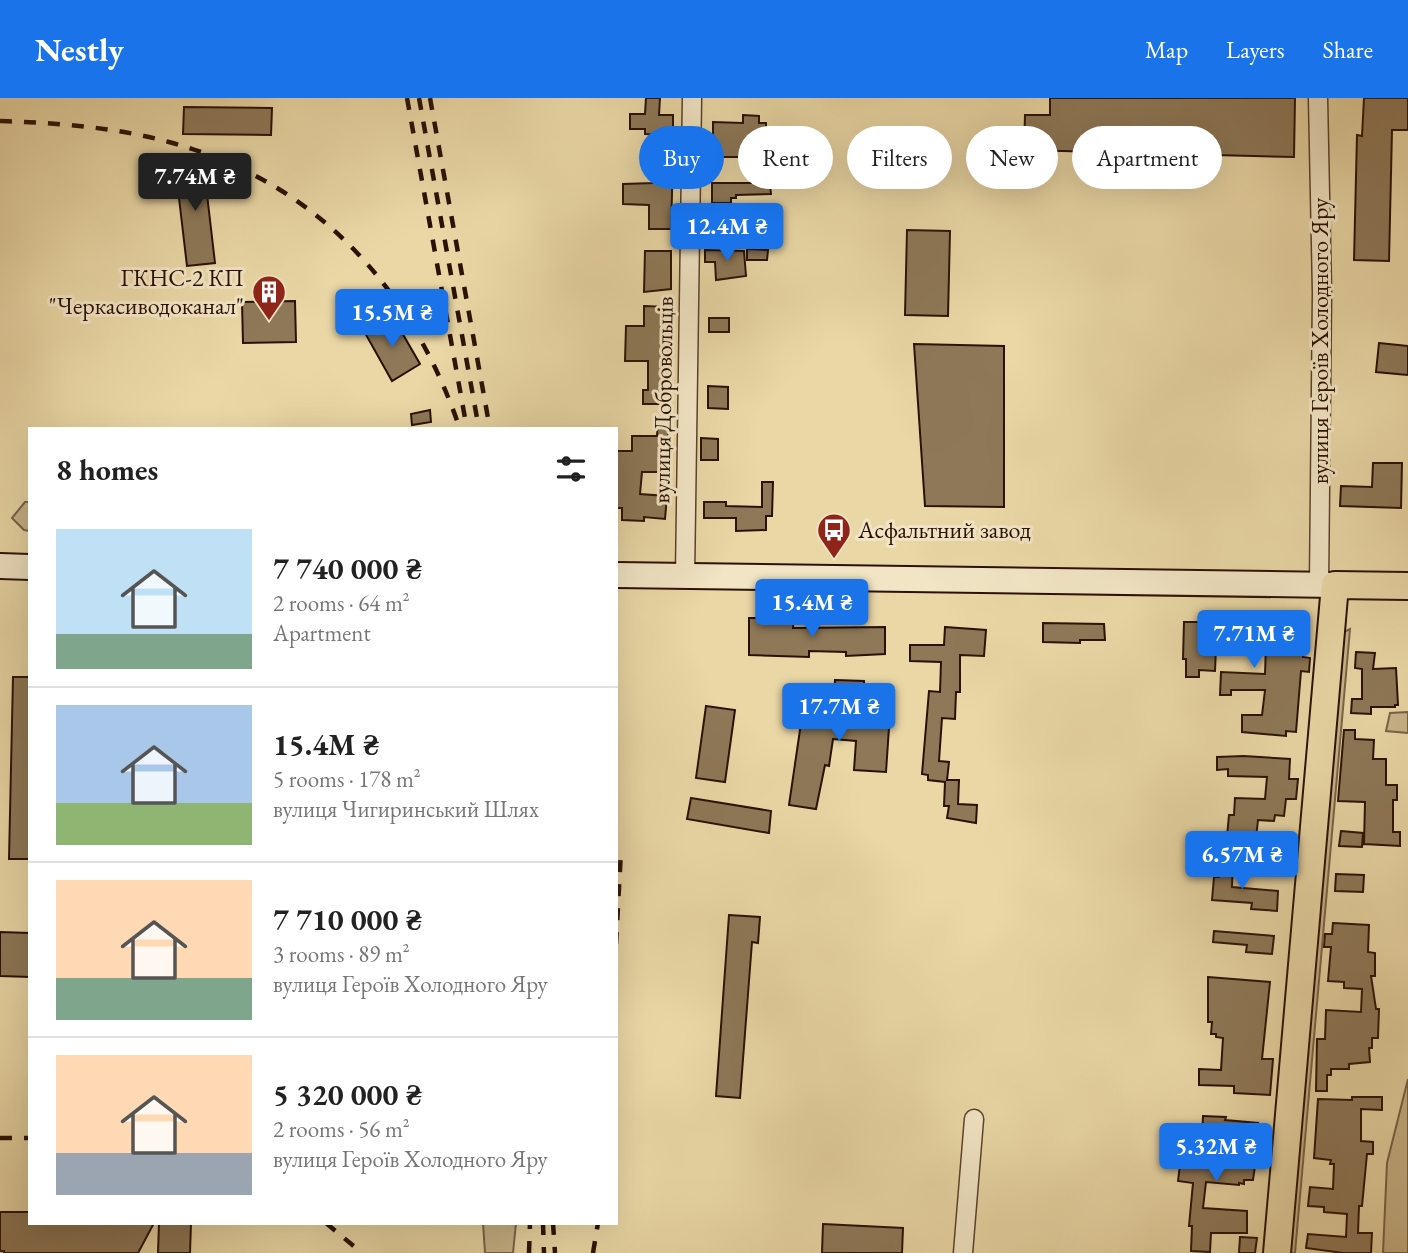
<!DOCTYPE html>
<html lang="en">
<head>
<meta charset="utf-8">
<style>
  body { margin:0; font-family:"EB Garamond",serif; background:#f6f6f6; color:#222; height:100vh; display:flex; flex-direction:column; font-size:26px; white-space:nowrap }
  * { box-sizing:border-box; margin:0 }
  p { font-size:23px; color:#767676 }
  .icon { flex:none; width:38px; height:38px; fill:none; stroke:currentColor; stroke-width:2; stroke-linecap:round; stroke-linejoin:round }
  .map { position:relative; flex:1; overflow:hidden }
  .drawer { position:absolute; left:28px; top:329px; width:590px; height:798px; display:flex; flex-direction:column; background:#fff; border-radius:0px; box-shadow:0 7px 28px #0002 }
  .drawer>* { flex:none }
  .top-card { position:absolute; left:639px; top:28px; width:663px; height:63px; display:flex; gap:14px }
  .price { position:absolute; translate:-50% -60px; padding:0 16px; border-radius:7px; background:#1a73e8; color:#fff; font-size:23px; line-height:46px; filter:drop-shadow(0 2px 4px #0008) }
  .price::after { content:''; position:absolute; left:50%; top:42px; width:21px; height:16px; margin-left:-10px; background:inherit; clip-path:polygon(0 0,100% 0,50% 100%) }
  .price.current { background:#222; color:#fff }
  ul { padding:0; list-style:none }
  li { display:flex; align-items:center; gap:21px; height:175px; padding:0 28px }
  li+li { border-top:2px solid #e0e0e0 }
  li span { display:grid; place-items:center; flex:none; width:196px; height:140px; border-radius:0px; color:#555 }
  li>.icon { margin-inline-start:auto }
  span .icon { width:84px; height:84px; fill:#fffc; stroke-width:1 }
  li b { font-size:30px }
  h2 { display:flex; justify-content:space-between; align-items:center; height:84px; padding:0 28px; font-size:30px }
  .chip { padding:0 24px; border-radius:32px; background:#fff; box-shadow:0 7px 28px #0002; font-size:24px; line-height:63px }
  .chip.current { background:#1a73e8; color:#fff }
  header { display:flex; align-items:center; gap:42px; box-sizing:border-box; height:98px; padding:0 35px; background:#1a73e8; color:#fff }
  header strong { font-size:33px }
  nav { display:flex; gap:38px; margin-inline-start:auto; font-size:24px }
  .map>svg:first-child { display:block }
</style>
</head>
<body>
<header>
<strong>Nestly</strong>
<nav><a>Map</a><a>Layers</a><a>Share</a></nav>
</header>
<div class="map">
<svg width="1408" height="1155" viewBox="0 0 1408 1155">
  <rect width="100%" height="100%" fill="#ead7a6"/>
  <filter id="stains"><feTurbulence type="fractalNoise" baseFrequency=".00286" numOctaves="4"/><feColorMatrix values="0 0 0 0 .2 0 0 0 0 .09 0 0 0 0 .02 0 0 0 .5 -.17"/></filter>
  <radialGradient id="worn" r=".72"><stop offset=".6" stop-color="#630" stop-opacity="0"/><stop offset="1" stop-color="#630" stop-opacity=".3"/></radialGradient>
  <path fill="#c9b58a" stroke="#7a6347" stroke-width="2" d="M25,404H30V433L24,432L12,420Z
    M1350,531L1295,1155H1285L1340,536Z
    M1408,614V635L1386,633L1390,615Z
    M1408,981V1155H1383L1387,1065Z
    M483,1125H516L513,1155H485Z"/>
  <path fill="#8e7858" stroke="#2a1104" stroke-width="2" d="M646,0H660L659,17H673V37L645,36V31H630V16H645Z
    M1050,0H1295L1294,59L1024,52L1025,17H1050Z
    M1364,0H1408V32H1392L1389,163L1354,162L1357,37L1362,38Z
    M184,9L272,10L271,37L183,36Z
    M743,17L759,18V25H766V36H762L765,66H768L771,96L736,97V100H731V105H712V85H751L750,62L744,63V59H708V45H713V24L743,25Z
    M654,61H673L671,131H649V107L623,106V86L654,85Z
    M203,62L215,165L187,168L175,66Z
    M907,132L950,133L948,218L905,217Z
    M747,151L768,152L767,162H747Z
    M705,152L744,153L746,178L716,182L715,164H705Z
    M645,153H671V191L644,194Z
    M295,203L296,244L243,245L242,204Z
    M644,208L669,209L668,306H643V292H648V263H625L626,228H644Z
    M393,219L420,266L392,283L365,235Z
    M709,220H729V234H709Z
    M1379,245L1408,248V277L1376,274Z
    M914,246L1004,248V409L925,408Z
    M708,288L728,289V311L708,310Z
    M430,312L431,324L412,327L411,316Z
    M658,321H669L667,370H659V374H642L640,396L667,398L665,421L644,419V423L622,422V410H616V353H632V338H657Z
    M701,340L718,341V362H701Z
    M1373,365H1402L1401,410L1340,408L1341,388L1372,389Z
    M762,384H773L772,418H766V432L736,433V420H704V404H726V408L762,409Z
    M749,520H794L793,530L885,529V556L846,558V554L809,553V559L749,557Z
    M1184,524H1215V529H1304L1303,559L1310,560L1309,574L1301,573L1296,634L1286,633V638L1242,634V617H1262L1265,592H1231V597H1220L1221,574L1265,576L1266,546H1239L1238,550H1216L1215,573L1199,572V579H1186V561H1183Z
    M1043,525L1104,526L1105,542H1080V545L1043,544Z
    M945,529L986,532L984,558L960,557V594H956L955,621L942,620L939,663L949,664L947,682H959L958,706L977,707L976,725L947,720L949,708H944L945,684L928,682V677L922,676L929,593L940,594L941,564L910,563V547H944Z
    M1356,554L1375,555L1373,571L1396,570L1398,607H1395V609H1371V616L1351,615L1352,601H1362V571L1355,570Z
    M13,579H30V761H9Z
    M835,582L864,583V597H848L847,627L872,628L874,599L891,600L886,674L854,672L856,643L833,641L829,668L825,667L816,711L789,707L801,625L822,628L823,604H834Z
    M706,608L735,612L725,684L696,680Z
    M1344,632H1355V641L1374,642L1373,661H1386V687H1397V702H1393V734H1400V748L1364,746L1365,704L1338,703Z
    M1244,658L1290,661L1289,681H1298L1296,701H1286L1284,718L1275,717L1274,723L1258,722L1256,740L1227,738L1229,717H1234L1235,700L1265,701L1267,679L1228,678V671L1217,672V659Z
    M691,700L771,713L769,735L687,721Z
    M1341,733L1363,735L1362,749L1339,748Z
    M1248,743L1282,746L1280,772L1246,769Z
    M1220,762H1233L1232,789L1278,793L1277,813L1251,811L1252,805L1212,802L1214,779H1219Z
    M1336,776L1364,777L1363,794L1335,793Z
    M729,817L760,819L758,845L752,844L740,1000L716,998Z
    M1333,825L1369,827L1368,854L1375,855V878H1371L1376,911H1379L1378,940H1372V950H1369L1370,964L1349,966V971H1331V977H1327V993H1316L1317,941H1325L1326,912L1361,914L1362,891L1344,890V884L1328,883L1331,849H1324L1325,836H1332Z
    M1214,833L1274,838L1272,856L1246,854L1247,847L1213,844Z
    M0,834L30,835V879L0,878Z
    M1208,879L1270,884L1262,961H1273L1270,997L1234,995V988L1199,987V971L1221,972L1223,940L1216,939V936H1211L1212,924H1208Z
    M1352,999H1382V1012L1361,1011V1043L1373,1044V1056H1367L1362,1108H1359L1358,1135H1372L1371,1155H1343L1306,1150L1308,1136L1346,1139L1347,1116L1324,1114V1109L1308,1108L1310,1089L1333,1091L1334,1066H1330L1331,1062L1314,1060L1318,1001L1352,1002Z
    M1203,1018L1226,1019L1225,1022L1258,1025L1256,1040L1217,1037L1214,1064L1255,1068L1253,1082H1244V1086L1239,1085V1087L1206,1084L1203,1110L1247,1113V1135H1211L1210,1154L1191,1153L1192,1128H1189L1193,1085L1178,1083L1180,1067L1198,1069V1063H1201Z
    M0,1114H30V1125H154L138,1155H4V1153H0Z
    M159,1125H191L190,1155H158Z
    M823,1126L903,1130L902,1155H822Z
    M1240,1139L1257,1140L1255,1155H1239Z"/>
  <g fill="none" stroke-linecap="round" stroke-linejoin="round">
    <g stroke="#5a422c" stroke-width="21">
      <path id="street" d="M1318,0L1322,194L1319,487
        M685,478L692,0
        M963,1155L974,1021"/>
    </g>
    <g stroke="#2a1104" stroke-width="28">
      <path id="secondary" d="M0,468L30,469
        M616,477L1335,487"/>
    </g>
    <g stroke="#2a1104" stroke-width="30">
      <path id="primary" d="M1277,1155L1335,487L1408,488"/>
    </g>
    <use href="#street" stroke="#f1e5c5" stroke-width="18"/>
    <use href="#secondary" stroke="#f1e5c5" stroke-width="24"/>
    <use href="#primary" stroke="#ead7a6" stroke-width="26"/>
    <path stroke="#2a1104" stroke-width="4.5" stroke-dasharray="12 12" stroke-linecap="butt" d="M407,0L465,320
      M419,0L479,331
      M430,0L490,331
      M0,23C57,25 114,29 169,44C317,84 412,190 460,331
      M616,846L621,753
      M0,1040H30
      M326,1125L362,1155
      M543,1125L544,1155
      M553,1125L555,1155
      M529,1155L530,1125
      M593,1155L598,1125"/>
  </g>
  <defs>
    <g id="building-pin" transform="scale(1.75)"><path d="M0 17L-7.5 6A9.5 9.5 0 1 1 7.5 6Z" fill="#8f2418" stroke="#f1e5c5"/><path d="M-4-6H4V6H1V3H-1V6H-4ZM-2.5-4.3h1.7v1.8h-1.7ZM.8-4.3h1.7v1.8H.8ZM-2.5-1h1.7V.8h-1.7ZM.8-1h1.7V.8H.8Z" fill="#fff"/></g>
    <g id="bus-pin" transform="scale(1.75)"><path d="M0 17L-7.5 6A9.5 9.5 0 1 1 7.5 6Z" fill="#8f2418" stroke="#f1e5c5"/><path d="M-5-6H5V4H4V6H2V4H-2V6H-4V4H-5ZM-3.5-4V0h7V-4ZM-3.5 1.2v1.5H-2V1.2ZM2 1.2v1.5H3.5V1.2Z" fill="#fff"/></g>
  </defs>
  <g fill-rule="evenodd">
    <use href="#building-pin" x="269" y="194"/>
    <use href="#bus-pin" x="834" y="432"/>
  </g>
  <g text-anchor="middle" stroke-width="6" stroke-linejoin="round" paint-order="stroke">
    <g font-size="24" fill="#2a1104" stroke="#f1e5c5" text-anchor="end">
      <text x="244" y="188">ГКНС-2 КП<tspan x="244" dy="28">"Черкасиводоканал"</tspan></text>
      <text x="858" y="440" text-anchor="start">Асфальтний завод</text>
    </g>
    <g font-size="24" fill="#2a1104" stroke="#f1e5c5">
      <text transform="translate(1320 243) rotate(-90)" y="8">вулиця Героїв Холодного Яру</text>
      <text transform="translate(663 302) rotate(-89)" y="8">вулиця Добровольців</text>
    </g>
  </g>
  <rect width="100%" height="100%" filter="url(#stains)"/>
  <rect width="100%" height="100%" fill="url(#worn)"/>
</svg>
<b class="price current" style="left:195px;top:115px">7.74M ₴</b>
<b class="price" style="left:727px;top:165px">12.4M ₴</b>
<b class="price" style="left:392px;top:251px">15.5M ₴</b>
<b class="price" style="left:812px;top:541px">15.4M ₴</b>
<b class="price" style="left:1254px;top:572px">7.71M ₴</b>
<b class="price" style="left:839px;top:645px">17.7M ₴</b>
<b class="price" style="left:1242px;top:793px">6.57M ₴</b>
<b class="price" style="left:1216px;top:1085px">5.32M ₴</b>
<div class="top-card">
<a class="chip current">Buy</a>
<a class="chip">Rent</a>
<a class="chip">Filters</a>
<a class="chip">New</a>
<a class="chip">Apartment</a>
</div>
<section class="drawer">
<h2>8 homes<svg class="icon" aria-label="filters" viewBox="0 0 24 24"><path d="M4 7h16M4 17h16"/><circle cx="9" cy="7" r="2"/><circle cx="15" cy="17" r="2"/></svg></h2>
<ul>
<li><span style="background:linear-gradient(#bfe0f5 75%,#7fa58c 0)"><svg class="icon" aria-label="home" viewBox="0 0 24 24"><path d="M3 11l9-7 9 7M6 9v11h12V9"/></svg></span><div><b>7 740 000 ₴</b><p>2 rooms · 64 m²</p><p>Apartment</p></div></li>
<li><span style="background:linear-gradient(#a9c7e8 70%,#8fb573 0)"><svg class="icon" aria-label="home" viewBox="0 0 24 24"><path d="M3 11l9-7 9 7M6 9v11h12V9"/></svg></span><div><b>15.4M ₴</b><p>5 rooms · 178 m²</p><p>вулиця Чигиринський Шлях</p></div></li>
<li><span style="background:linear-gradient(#ffd9b3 70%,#7fa58c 0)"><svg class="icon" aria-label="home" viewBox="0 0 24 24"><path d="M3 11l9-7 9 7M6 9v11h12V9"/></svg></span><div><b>7 710 000 ₴</b><p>3 rooms · 89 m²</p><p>вулиця Героїв Холодного Яру</p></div></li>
<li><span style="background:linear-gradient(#ffd9b3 70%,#9aa5b1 0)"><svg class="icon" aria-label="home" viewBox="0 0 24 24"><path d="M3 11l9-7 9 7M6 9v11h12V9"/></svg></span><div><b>5 320 000 ₴</b><p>2 rooms · 56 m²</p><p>вулиця Героїв Холодного Яру</p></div></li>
</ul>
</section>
</div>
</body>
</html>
